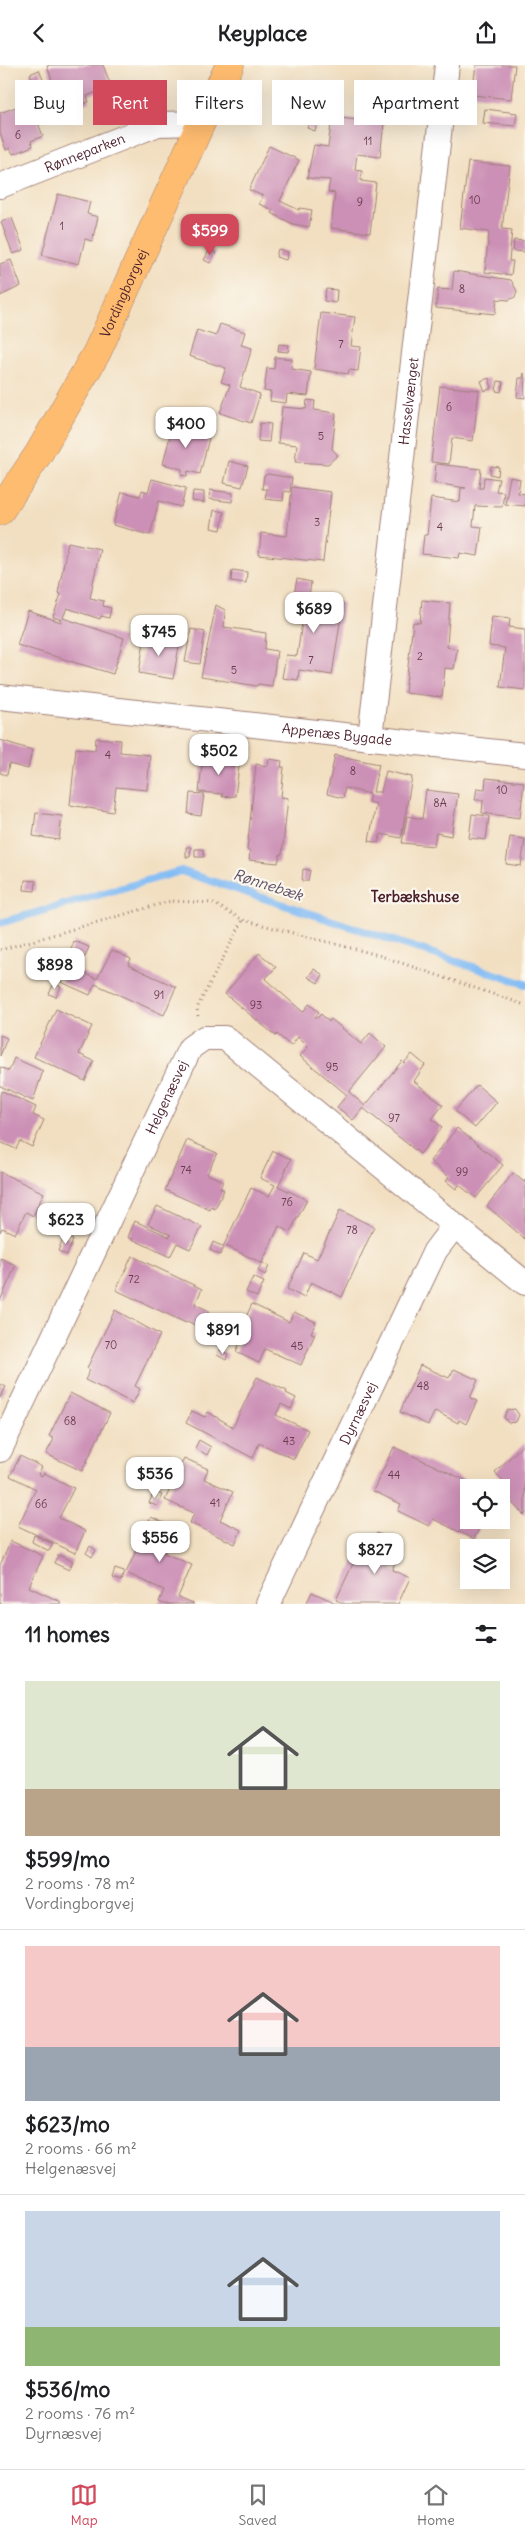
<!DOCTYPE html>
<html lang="en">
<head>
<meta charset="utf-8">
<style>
  body { margin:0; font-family:Delius,sans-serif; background:#f2f2f2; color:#202124; height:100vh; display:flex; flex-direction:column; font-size:19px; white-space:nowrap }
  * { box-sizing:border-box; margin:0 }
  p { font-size:16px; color:#757577 }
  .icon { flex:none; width:28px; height:28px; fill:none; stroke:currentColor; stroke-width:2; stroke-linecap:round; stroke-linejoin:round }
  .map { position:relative; height:1539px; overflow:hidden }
  .panel { display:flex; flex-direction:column; background:#fff; flex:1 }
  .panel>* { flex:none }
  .guide { position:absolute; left:15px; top:15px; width:495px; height:45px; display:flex; gap:10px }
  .buttons { position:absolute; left:460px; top:1414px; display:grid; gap:10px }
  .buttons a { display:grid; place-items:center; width:50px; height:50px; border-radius:0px; background:#fff; box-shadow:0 5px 20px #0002; font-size:25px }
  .price { position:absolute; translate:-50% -42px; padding:0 11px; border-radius:10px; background:#fff; color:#222; font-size:16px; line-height:32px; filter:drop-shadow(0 1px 2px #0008) }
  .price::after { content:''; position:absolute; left:50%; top:30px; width:15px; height:11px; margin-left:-8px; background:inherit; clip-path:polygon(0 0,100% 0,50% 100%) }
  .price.selected { background:#d1495b; color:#fff }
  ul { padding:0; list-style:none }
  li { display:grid; align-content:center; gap:10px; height:265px; padding:0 25px }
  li+li { border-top:1px solid #e0e0e0 }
  li span { display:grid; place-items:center; height:155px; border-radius:0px; color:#555 }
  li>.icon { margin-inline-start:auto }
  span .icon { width:90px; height:90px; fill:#fffc; stroke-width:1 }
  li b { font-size:21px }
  h2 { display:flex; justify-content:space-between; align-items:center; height:60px; padding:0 25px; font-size:21px }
  .tag { padding:0 18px; border-radius:0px; background:#fff; box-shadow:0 5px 20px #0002; font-size:18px; line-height:45px }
  .tag.selected { background:#d1495b; color:#fff }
  header { display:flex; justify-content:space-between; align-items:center; height:65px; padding:0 25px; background:#fff; font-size:22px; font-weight:700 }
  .menu { display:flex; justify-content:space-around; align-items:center; height:70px; border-top:1px solid #e0e0e0; background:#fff; font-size:14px; color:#757577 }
  .menu a { display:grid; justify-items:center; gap:2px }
  .menu .selected { color:#d1495b }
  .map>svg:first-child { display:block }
</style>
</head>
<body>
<header><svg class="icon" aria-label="back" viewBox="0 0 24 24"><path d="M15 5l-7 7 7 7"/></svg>Keyplace<svg class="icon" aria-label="share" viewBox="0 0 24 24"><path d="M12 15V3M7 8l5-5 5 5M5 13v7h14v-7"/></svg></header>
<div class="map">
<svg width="525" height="1539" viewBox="0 0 525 1539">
  <rect width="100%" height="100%" fill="#fbf7ec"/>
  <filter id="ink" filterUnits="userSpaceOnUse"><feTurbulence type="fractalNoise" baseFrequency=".02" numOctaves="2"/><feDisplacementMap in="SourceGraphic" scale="10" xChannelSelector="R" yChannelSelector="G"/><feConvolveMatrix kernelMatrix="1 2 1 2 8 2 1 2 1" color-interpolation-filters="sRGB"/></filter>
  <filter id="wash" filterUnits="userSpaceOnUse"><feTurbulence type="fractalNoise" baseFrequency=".0096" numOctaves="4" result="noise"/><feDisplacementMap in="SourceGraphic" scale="20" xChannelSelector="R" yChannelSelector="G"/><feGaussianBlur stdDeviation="1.12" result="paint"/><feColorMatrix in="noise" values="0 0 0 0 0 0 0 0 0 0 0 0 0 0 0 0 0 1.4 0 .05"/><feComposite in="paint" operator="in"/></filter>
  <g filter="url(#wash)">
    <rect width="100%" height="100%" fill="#f2dfc1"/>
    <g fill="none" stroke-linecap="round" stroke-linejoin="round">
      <path stroke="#83bcf4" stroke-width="8" d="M0,858L181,806L525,919"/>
    </g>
    <g id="blocks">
      <path fill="#cc90b6" d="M50,0H103L110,18L101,22L102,25L87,31L89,37L70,43L68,37L66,38L57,16L53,18L47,1Z
        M476,0H515L511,34L472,30Z
        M39,5L44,17L35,21L30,9Z
        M40,33L48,54L38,58L43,71L31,76L33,81L13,89L10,83L6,85L0,68V48Z
        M399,40L403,51L394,54L390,42Z
        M485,44L517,48L515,61L483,58Z
        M332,52L384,58L380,92L357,89L355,105L362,106L361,116L376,118L370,168L331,163L335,128L328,127L330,115L307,113L314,80L328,82Z
        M310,56L317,59L315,66L307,63Z
        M269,81L299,95L280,136L299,145L300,143L312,145L309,162L293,159L271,148L273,145L259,139L263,131L249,125Z
        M468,97L510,101L502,164L512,165L509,196H513L511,210L485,207L489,167L460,163Z
        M58,129L90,137L87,149L98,152L92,176L85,174L79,199L42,190Z
        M12,153L24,185L13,189L1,157Z
        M514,175L525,176V187L513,186Z
        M210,184L216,188L210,198L204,195Z
        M278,184L288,187L286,195L276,192Z
        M11,195L21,221L0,231V199Z
        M454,206L511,215L517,226L515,232L509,235L497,234L495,249L436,243L438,224L452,225Z
        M326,224L337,225L336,238L324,236Z
        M321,248L355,252L351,281L361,282L358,306L349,305L348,309L314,304Z
        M220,259L245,267L241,280L252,283L240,322L260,329L251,358L220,348L230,320L221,317L226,303L189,291L197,265L216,271Z
        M279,279L289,280L288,287L278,286Z
        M275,292L292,294L291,304L311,307L308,331L287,329L286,338L270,336L271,327L264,326L267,303L274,304Z
        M524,308L525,333L517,332L519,313H523Z
        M489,313L492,323L485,326L481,316Z
        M498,316L503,317L501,327L496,326Z
        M440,321L479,325L473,376L452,373L449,399L431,397Z
        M307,335L315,336L314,345L336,348L332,384L338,390L328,399L295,397L297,380L278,378L282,342L306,344Z
        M179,355L196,359L194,369L209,373L200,409L188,406L187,411L181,410L182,404L163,399L172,363L176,364Z
        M260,358L271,359L269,377L258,376Z
        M229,396L248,401L242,422L224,418Z
        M436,399L481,404L479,423H483L484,412L499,414L496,426L504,427L502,442L475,441L473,461L482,462L478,491L460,488L459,493L422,489L424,470H427L431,433L460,437L461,423H466L434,418Z
        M491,401L499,402L498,411L490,409Z
        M268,409L292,413L290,427L284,426L283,436L265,434L267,424H262L264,411Z
        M510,412L520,414L518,428L525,429V441L505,439Z
        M152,414L186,423L181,442L159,436L150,470L113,460L122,427L140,431L142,425L148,427Z
        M292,422L331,427L323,497L259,490L261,468L287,471Z
        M210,425L233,428L232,437L209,434Z
        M193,426L204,427V438L192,436Z
        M214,445L224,447L221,465L211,463Z
        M68,477L100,484L90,533L104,536L103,541L111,543L109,553L101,551L100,554L67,543L63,553L124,573L113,609L17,580L28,546L61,557L62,555L53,552L61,529L58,528Z
        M232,505L247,507L246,518L231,516Z
        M297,514L311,517L309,533L343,538L332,610L299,605L298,615L282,613L286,590L297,591L304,544L292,542Z
        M422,535L450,538L447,582L457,584L454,604L445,603L442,632L405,628L413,557L420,558Z
        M216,540L225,545L224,562L266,568L265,584L277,586L272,621L258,619L257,621L201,612Z
        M492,551L510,553L509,562L525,564V625L500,622L505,583L489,581Z
        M191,564L205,567L200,599L185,597Z
        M145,570L180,576L173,614L139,608Z
        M96,673L121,675L120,687L150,690L147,725L116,722L113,747L70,740L76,683L95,685Z
        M0,675L32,685L28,704L9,699L7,710L0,708Z
        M203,690L240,694L235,731L222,732L223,729L199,727Z
        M335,690L379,699L373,727H381L386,706L412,712L401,773L381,769L378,778L369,776L376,739L368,737L370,729L345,723L343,733L327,729Z
        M269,694L282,696L281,702H284L281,732L288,733L282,789H280L278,798L249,795L250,786L247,785L256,699L268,701Z
        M486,713L524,717L520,753L482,748L483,735H475L477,723L485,724Z
        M426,725L458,729L451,771L436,768L434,781L402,778L407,751L422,754Z
        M190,728L204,729L201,751L188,749Z
        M36,748L62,751L59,775L33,771Z
        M472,749L489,751L486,775L469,773Z
        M510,772L525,774L521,801L506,799Z
        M186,782H191L190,792H186Z
        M195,784H203L204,792H195Z
        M303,804L310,805L308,816H302Z
        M25,815L36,816L35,826L24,825Z
        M74,876L89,882L85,892L70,887Z
        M112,885L131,894L128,900L176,922L164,950L95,919L90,930L61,917L71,895L78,898L75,904L97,914Z
        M259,888L276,902L265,914L303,947L309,939L319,947L315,952L317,953L321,949L329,957L331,954L361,979L370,968L386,982L349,1027L365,1041L402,996L404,998L412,989L425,1000L414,1016L443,1040L432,1054L442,1062L420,1089L363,1043L353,1055L337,1042L347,1030L300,991L308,982L298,972L291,981L277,969L276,971L225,929Z
        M314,904L323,910L318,918L308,912Z
        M54,918L61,922L56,932L49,929Z
        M56,944L92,961L79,989L94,996L85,1016L34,992Z
        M0,970L7,973L0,991Z
        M14,993L43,1006L33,1036L0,1021V1002L9,1006Z
        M477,1020L497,1037L475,1063L455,1046Z
        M2,1026L36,1042L33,1050L44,1055L32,1082L20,1076L16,1084L0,1077V1030Z
        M457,1063L503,1100L476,1133L459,1120L456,1124L446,1116L449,1112L430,1096Z
        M187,1075L217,1088L207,1109L223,1116L220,1123L224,1125L215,1144L211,1142L210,1145L165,1125Z
        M273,1086L291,1094L278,1121L307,1135L290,1167L279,1161L262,1198L224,1180L251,1123L269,1131L275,1120L260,1113Z
        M0,1107L44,1128L33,1151L26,1147L15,1169L2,1163L0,1167Z
        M513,1108L524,1117L525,1115V1174L487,1141Z
        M157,1141L202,1162L190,1184L177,1178L170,1192L128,1172L135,1156L170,1172L171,1170L148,1159Z
        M340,1145L374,1162L342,1232L311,1217L304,1233L287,1224L304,1188L317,1194Z
        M64,1171L73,1175L67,1190L58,1186Z
        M213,1177L224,1182L220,1190L210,1185Z
        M132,1191L202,1224L195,1239L209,1246L201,1263L187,1256L186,1258L116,1225Z
        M0,1193L16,1200L0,1236Z
        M262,1198L269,1201L265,1210L258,1206Z
        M253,1212L264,1217L257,1232L246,1227Z
        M252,1239L289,1257L294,1247L316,1257L311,1268L315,1269L301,1300L265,1284L259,1298L236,1287L242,1273L237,1271Z
        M115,1245L160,1270L135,1321L140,1324L133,1338L85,1315L90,1305L87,1303Z
        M219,1285L228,1289L226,1295L217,1290Z
        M420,1300L449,1313L454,1304L478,1315L470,1333L477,1336L466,1359L459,1355L458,1358L435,1346L428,1360L400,1347Z
        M257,1312L287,1326L286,1328L296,1333L291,1344L281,1339L276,1350L308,1365L294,1394L259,1378L253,1393L186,1358L192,1346L205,1352L208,1347L233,1362Z
        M0,1319L6,1322L0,1333Z
        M70,1328L110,1348L82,1406L46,1389L54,1374L49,1371Z
        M515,1344L519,1350L516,1357L508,1358L504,1352L507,1345Z
        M199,1375L211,1382L207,1390L195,1383Z
        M525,1378V1449L524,1450L501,1427V1422H498L504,1417L495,1407Z
        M394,1382L480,1422H469V1455H483L474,1474L433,1454L429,1461L398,1446L401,1439L373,1426Z
        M20,1391L42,1402L38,1409L42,1411L44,1408L74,1423L59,1453L85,1466L75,1488L18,1461L36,1424L10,1411Z
        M184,1393L208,1404L204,1414L233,1427L220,1455L241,1465L235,1479L190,1458L194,1448L165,1435Z
        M154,1426L162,1430L157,1441L149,1438Z
        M151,1452L175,1463L164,1488L192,1500L178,1532L194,1539H164L159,1537L164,1525L126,1508Z
        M377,1468L402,1480L392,1505L410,1513L398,1539H345L336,1535L365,1473L373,1476Z
        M34,1470L53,1479L49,1486L32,1477Z
        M11,1476L43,1491L29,1522L61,1537L60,1539H0V1500Z
        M90,1481L96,1485L92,1492L86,1488Z
        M58,1490L73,1496L69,1505L54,1498Z
        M115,1504L124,1507L121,1516L112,1513Z
        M312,1527L338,1539H306Z"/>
    </g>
  </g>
  <g filter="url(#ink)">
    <use href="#blocks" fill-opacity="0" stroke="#9e7f76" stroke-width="1"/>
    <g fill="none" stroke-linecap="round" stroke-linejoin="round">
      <g stroke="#9e7f76" stroke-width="26">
        <g id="street">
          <path id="s1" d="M0,121L158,59L201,58"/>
          <path id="s2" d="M0,632L525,690"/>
          <path id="s3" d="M370,673L447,0"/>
          <path id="s4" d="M0,1385L190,983L204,973H225L525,1218"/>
          <path id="s5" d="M268,1539L435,1186L454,1161"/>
        </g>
      </g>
      <g stroke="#9e7f76" stroke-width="29">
        <g id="primary">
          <path id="s6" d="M0,446L39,388L97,287L201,58L230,0"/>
        </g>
      </g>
      <path stroke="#9e7f76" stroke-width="3" stroke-dasharray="1 4" stroke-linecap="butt" d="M0,885L171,836L213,838L243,855L378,890L525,940
        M198,951L197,943L243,855"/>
      <use href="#street" stroke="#fff" stroke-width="24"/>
      <use href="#primary" stroke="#febc70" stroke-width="28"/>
    </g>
  </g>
  <g text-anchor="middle" stroke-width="4.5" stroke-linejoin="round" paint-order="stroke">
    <g font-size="11" fill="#6a3b4e">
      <text x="18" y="74">6</text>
      <text x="368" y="80">11</text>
      <text x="475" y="139">10</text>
      <text x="360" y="141">9</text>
      <text x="62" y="165">1</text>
      <text x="462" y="228">8</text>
      <text x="341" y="283">7</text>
      <text x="449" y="346">6</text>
      <text x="321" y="375">5</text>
      <text x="317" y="461">3</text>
      <text x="440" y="466">4</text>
      <text x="420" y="595">2</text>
      <text x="311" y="599">7</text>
      <text x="234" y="609">5</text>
      <text x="108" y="694">4</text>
      <text x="353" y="710">8</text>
      <text x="502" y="729">10</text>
      <text x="440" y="742">8A</text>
      <text x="159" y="934">91</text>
      <text x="256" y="944">93</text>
      <text x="332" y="1006">95</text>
      <text x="394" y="1057">97</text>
      <text x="186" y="1109">74</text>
      <text x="462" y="1111">99</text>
      <text x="287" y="1141">76</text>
      <text x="352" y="1169">78</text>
      <text x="134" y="1218">72</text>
      <text x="111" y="1284">70</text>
      <text x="297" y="1285">45</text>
      <text x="423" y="1325">48</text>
      <text x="70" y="1360">68</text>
      <text x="289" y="1380">43</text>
      <text x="394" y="1414">44</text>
      <text x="215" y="1442">41</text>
      <text x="41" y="1443">66</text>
    </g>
    <g font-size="14" fill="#4a1f2b" stroke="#fbf7ec">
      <text dy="5" stroke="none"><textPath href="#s1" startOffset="91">Rønneparken</textPath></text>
      <text dy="5" stroke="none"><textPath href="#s6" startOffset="251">Vordingborgvej</textPath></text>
      <text dy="5" stroke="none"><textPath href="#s3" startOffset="339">Hasselvænget</textPath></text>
      <text dy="5" stroke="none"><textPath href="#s2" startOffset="339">Appenæs Bygade</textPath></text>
      <text dy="5" stroke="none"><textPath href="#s4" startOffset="390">Helgenæsvej</textPath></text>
      <text dy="5" stroke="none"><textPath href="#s5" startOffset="211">Dyrnæsvej</textPath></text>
    </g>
    <g font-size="15" font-style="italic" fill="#5b4e67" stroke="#fbf7ec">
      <text transform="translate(268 820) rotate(18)" y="5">Rønnebæk</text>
    </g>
    <g font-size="15" font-weight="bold" fill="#4a1f2b" stroke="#fbf7ec">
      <text x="415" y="837">Terbækshuse</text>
    </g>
  </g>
</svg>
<div class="buttons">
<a><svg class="icon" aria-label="locate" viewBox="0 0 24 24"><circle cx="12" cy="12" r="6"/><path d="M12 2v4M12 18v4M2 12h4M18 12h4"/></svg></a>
<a><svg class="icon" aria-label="layers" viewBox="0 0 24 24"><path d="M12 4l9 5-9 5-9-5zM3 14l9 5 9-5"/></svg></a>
</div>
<b class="price selected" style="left:210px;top:191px">$599</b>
<b class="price" style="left:186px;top:384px">$400</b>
<b class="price" style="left:314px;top:569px">$689</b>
<b class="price" style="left:159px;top:592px">$745</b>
<b class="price" style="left:219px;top:711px">$502</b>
<b class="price" style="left:55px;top:925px">$898</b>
<b class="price" style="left:66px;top:1180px">$623</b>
<b class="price" style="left:223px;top:1290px">$891</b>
<b class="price" style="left:155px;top:1434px">$536</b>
<b class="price" style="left:160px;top:1498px">$556</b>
<b class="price" style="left:375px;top:1510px">$827</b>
<div class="guide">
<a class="tag">Buy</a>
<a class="tag selected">Rent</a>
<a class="tag">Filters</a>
<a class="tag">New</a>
<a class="tag">Apartment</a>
</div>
</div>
<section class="panel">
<h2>11 homes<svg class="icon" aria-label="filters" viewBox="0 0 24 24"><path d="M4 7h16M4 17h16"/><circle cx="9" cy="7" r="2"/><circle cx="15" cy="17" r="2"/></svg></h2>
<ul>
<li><span style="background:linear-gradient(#dfe7d0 70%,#b9a48a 0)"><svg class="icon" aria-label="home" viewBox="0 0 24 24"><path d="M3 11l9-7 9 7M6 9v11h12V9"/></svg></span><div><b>$599/mo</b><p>2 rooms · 78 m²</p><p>Vordingborgvej</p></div></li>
<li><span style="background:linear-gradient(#f6c9c9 65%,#9aa5b1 0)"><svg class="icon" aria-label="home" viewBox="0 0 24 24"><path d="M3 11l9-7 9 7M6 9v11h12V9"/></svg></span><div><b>$623/mo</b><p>2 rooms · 66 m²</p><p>Helgenæsvej</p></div></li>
<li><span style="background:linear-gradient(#c9d6e8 75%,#8fb573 0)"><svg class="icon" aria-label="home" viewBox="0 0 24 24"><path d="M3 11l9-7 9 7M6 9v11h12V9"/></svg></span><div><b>$536/mo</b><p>2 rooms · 76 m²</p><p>Dyrnæsvej</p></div></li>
</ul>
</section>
<nav class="menu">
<a class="selected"><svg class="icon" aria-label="map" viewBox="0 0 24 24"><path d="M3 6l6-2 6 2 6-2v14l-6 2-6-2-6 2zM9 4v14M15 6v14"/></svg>Map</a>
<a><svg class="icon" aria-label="saved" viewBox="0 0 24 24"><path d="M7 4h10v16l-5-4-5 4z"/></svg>Saved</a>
<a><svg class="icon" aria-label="home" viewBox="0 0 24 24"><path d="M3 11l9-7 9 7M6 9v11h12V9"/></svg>Home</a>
</nav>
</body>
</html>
